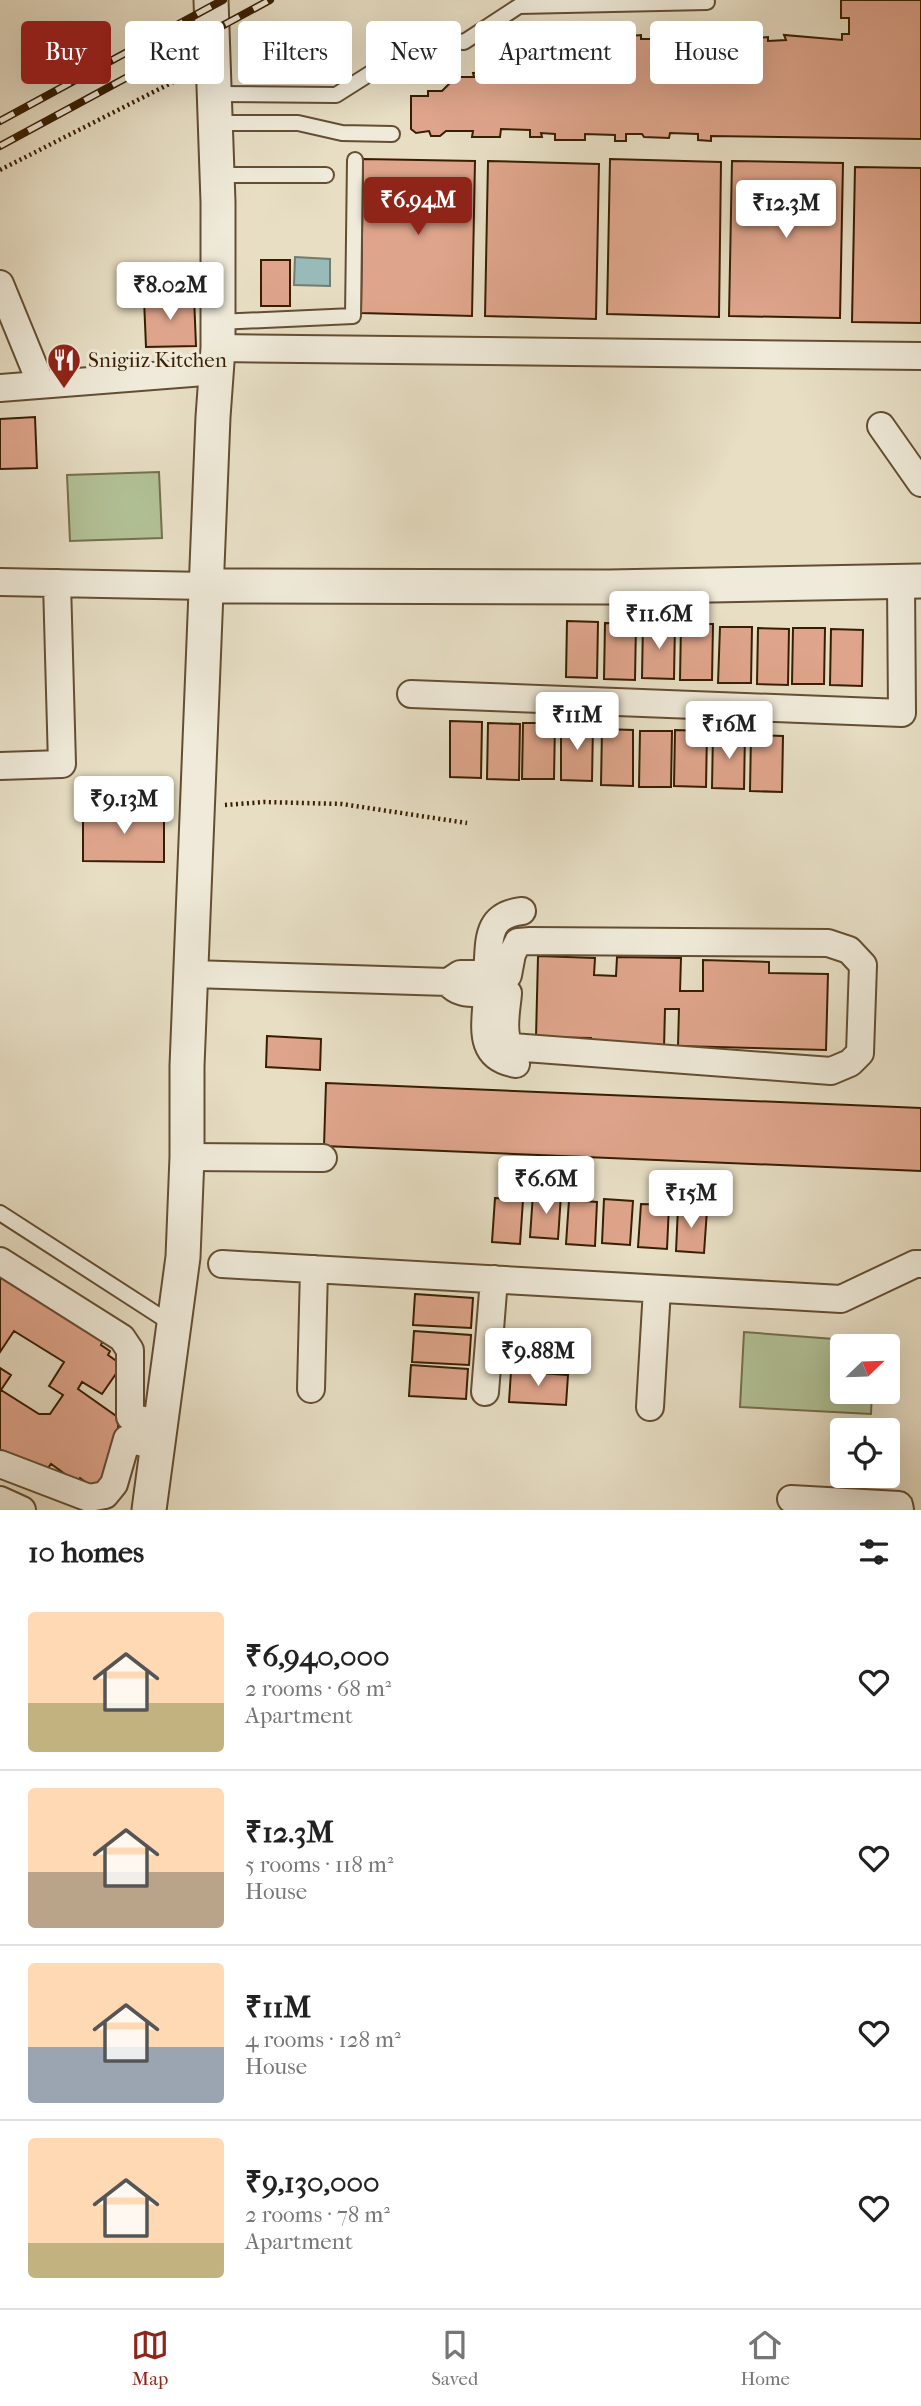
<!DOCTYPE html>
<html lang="en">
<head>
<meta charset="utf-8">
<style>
  body { margin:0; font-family:"IM FELL French Canon",serif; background:#f6f6f6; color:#222; height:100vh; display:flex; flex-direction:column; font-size:26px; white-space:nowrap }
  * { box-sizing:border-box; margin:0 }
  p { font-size:23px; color:#767676 }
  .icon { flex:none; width:38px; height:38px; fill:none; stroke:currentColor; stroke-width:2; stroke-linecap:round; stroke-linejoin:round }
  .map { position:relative; height:1510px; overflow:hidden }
  .details { display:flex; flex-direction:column; background:#fff; flex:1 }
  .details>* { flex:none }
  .guide { position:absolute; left:21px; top:21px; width:880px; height:63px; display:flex; gap:14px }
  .needle { width:46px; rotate:67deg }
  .tools { position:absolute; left:830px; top:1334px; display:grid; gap:14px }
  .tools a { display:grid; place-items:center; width:70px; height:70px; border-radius:7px; background:#fff; box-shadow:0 7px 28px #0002; font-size:35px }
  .price { position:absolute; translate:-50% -60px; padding:0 16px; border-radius:7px; background:#fff; color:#222; font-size:23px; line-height:46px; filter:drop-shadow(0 2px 4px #0008) }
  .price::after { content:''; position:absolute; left:50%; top:42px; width:21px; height:16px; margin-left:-10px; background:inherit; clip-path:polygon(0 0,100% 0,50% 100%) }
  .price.selected { background:#8f2418; color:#fff }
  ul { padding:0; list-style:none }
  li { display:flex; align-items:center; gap:21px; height:175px; padding:0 28px }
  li+li { border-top:2px solid #e0e0e0 }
  li span { display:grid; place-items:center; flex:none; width:196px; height:140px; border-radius:7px; color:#555 }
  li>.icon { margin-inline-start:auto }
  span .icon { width:84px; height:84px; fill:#fffc; stroke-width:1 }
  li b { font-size:30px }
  h2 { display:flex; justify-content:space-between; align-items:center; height:84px; padding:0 28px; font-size:30px }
  .chip { padding:0 24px; border-radius:7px; background:#fff; box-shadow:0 7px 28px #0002; font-size:24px; line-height:63px }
  .chip.selected { background:#8f2418; color:#fff }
  .dock { display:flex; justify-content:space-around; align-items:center; height:98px; border-top:2px solid #e0e0e0; background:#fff; font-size:19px; color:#767676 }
  .dock a { display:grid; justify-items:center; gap:4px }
  .dock .selected { color:#8f2418 }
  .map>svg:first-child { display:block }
</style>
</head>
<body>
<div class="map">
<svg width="921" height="1510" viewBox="0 0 921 1510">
  <rect width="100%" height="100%" fill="#e7dec4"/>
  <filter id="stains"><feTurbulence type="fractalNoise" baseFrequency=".00286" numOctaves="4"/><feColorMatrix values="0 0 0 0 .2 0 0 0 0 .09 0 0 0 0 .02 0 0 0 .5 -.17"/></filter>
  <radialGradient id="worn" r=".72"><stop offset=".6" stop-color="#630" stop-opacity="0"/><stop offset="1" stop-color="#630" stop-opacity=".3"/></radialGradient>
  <path fill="#b2c297" stroke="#75704c" stroke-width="2" d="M159,472L162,538L70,541L67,475Z
    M744,1332L873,1342V1346H842V1391H872L871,1414L740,1407Z"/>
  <path fill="#98bbba" stroke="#727c70" stroke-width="2" d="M295,257L330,259V286L294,285Z"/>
  <path fill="#dfa58c" stroke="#381e01" stroke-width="2" d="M841,0H921V139L711,136V141L698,140V134L670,133L669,138L644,137L642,134H626V141H615V135L585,134V140H555V134L541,133L542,137H530V130L501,129L500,137H472L473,131H446L440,136H431L429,131L416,133L411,129V96H428V91H442L456,77H474L473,73L493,72L492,57L504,56V50H515L514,38L532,37L533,34H558V41L588,40V35H600V38L616,37V32L630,31V36L641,35V39H659V41H673V35L700,38L702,33H713V39L744,40V43L758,42V38L768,37V41L786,40L784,35L842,40V34H849V18H841Z
    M363,159L475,161L472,316L361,313Z
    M610,159L721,162L719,317L607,314Z
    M488,161L599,164L596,319L485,316Z
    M732,161L843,163L840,318L729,316Z
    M855,167L921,168V323L852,322Z
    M261,260H290V306H261Z
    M194,297L196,346L146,347L144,299Z
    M35,417L37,468L0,469V419Z
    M567,621L598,622L597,678L566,677Z
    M643,622L675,623L674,679L642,678Z
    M605,623L636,624L635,680L604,679Z
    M681,624H713L712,680H680Z
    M720,627H752L751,683H718Z
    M758,628L789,629L788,685L757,684Z
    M793,628H825L824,684H792Z
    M831,629L863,630L862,686L830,685Z
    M450,721L482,722L481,778L450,777Z
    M488,723L520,724L519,780L487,779Z
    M523,723H555L554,779H522Z
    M561,724L593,725L592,781L561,780Z
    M602,729L633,730V786L601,785Z
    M675,730L707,731L706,787L674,786Z
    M640,731H672L671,787H639Z
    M713,732L745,733L744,789L712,788Z
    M751,735L783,736L782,792L750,791Z
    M83,811L164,812V862L83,861Z
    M538,956L595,958L594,975L616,976L617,957L681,958L680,991H703V960L769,962V973L828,974L826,1050L678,1046L679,1009H665L664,1048L591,1046V1038L536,1037Z
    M267,1036L321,1039L320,1070L266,1067Z
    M326,1083L921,1108V1171L324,1146Z
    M533,1194L561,1195L558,1239L530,1237Z
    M495,1198L523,1200L520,1244L492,1242Z
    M604,1199L633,1201L630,1245L602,1243Z
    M569,1200L597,1202L595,1246L566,1244Z
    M641,1204L669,1205L667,1249L638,1247Z
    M678,1208L707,1210L704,1253L676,1251Z
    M0,1268L103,1340L101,1345L110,1351L108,1355L122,1365L102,1394L82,1382L78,1389L119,1418L114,1463L95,1489L80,1478L76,1482L51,1464L45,1472L29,1467L0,1449V1368L11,1375L1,1390L39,1414H50L63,1395L49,1386L64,1362L14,1331L0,1352Z
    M415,1294L473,1298L471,1328L413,1325Z
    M414,1331L471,1335L469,1365L412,1362Z
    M517,1332L574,1336L572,1367L515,1363Z
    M411,1365L468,1369L466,1399L409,1396Z
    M511,1371L568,1375L566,1405L509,1402Z"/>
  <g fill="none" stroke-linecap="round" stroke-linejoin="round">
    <g stroke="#644e32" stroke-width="18">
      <path id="service" d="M215,94L336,95L426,38L464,42L519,6L707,2
        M216,123H298L342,133L392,134
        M217,175H326
        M218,322L353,316L355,160
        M0,1213L172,1324"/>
    </g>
    <g stroke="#644e32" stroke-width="30">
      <path id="minor" d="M0,284L41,384
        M218,348L921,356
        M0,388L217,371
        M881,426L921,483
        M0,582L206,586
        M411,694L902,713L901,583
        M0,766L62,764L57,583
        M192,974L448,982L460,974H487C490,943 484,915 522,911
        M487,974L508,975L512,954L518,942L530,941L828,943L849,950L863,965L860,1053L850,1063L831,1071L512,1047C500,1036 507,1009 508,993H487
        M448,982C458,995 471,993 487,993C486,1025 476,1057 516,1064
        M187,1157L323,1158
        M0,1261L122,1338L130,1350V1417L161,1424
        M222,1264L841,1299L915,1264H921
        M311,1389L314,1269
        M485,1392L494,1279
        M650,1407L657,1289
        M0,1464L89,1498L105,1495L114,1484L127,1439L157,1446
        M791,1499L899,1505L900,1510
        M0,1500L22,1510"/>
    </g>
    <g stroke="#644e32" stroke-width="37">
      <path id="tertiary" d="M206,586L609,587L921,581
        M149,1510L183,1257L187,1157V1066L213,417L218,348V202L211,0"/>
    </g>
    <path stroke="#381e01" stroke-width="4.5" stroke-dasharray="2 3.5" stroke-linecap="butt" d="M0,170L185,76
      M225,805L264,802L342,804L467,823"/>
    <use href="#service" stroke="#efead9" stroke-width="14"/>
    <use href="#minor" stroke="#efead9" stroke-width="26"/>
    <use href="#tertiary" stroke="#efead9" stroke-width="33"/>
    <g stroke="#381e01" stroke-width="8">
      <path id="rail" d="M0,121L223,0
        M0,146L270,0"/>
    </g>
    <use href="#rail" stroke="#efead9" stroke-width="5" stroke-dasharray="16" stroke-linecap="butt"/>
  </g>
  <defs>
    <g id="restaurant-pin" transform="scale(1.75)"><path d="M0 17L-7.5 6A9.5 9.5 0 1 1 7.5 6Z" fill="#8f2418" stroke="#efead9"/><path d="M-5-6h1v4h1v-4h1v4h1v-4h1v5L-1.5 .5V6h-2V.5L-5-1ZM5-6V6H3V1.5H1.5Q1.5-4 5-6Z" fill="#fff"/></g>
  </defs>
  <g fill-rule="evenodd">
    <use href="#restaurant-pin" x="64" y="360"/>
  </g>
  <g text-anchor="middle" stroke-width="6" stroke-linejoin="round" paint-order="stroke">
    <g font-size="21" fill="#381e01" stroke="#efead9" text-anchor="start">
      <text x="88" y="367">Snigiiz Kitchen</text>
    </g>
  </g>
  <rect width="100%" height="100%" filter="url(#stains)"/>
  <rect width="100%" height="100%" fill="url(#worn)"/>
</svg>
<div class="tools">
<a><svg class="needle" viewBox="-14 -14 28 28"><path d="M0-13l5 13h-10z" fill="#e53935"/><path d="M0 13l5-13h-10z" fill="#767676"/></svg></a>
<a><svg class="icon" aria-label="locate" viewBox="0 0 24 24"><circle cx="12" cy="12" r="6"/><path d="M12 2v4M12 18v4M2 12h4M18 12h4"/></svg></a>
</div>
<b class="price selected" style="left:418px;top:237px">₹6.94M</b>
<b class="price" style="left:786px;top:240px">₹12.3M</b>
<b class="price" style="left:170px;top:322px">₹8.02M</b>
<b class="price" style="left:659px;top:651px">₹11.6M</b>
<b class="price" style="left:577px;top:752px">₹11M</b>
<b class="price" style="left:729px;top:761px">₹16M</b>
<b class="price" style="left:124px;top:836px">₹9.13M</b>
<b class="price" style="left:546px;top:1216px">₹6.6M</b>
<b class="price" style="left:691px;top:1230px">₹15M</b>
<b class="price" style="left:538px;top:1388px">₹9.88M</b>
<div class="guide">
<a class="chip selected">Buy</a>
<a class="chip">Rent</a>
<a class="chip">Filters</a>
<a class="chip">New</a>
<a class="chip">Apartment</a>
<a class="chip">House</a>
</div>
</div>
<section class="details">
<h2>10 homes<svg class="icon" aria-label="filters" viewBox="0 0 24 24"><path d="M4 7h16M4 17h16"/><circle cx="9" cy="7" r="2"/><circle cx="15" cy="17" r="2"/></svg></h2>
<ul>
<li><span style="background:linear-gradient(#ffd9b3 65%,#c2b280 0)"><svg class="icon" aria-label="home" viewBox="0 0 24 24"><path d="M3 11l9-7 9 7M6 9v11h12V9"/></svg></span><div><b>₹6,940,000</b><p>2 rooms · 68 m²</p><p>Apartment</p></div><svg class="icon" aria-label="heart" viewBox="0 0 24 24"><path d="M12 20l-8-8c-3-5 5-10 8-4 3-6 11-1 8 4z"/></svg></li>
<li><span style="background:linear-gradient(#ffd9b3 60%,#b9a48a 0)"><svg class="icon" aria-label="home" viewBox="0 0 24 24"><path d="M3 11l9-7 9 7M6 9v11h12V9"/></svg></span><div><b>₹12.3M</b><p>5 rooms · 118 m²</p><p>House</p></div><svg class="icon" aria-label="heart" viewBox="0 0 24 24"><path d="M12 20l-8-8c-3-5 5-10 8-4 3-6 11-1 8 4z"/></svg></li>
<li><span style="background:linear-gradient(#ffd9b3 60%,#9aa5b1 0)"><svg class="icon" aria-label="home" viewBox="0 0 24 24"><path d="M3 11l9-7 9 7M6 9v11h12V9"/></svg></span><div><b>₹11M</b><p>4 rooms · 128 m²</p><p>House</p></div><svg class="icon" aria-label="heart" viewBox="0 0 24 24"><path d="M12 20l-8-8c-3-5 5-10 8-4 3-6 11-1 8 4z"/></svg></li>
<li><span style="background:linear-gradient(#ffd9b3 75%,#c2b280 0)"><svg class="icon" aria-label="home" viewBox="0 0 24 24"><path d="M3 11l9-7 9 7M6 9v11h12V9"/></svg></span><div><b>₹9,130,000</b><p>2 rooms · 78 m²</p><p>Apartment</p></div><svg class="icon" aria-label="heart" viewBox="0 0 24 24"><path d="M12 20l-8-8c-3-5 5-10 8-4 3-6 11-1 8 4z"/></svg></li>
</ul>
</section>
<nav class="dock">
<a class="selected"><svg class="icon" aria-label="map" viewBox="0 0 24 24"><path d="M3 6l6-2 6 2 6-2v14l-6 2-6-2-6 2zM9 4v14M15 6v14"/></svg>Map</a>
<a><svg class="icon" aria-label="saved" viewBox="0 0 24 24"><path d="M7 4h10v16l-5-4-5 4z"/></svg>Saved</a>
<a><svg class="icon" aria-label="home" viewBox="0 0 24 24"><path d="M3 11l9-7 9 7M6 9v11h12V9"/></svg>Home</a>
</nav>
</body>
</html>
